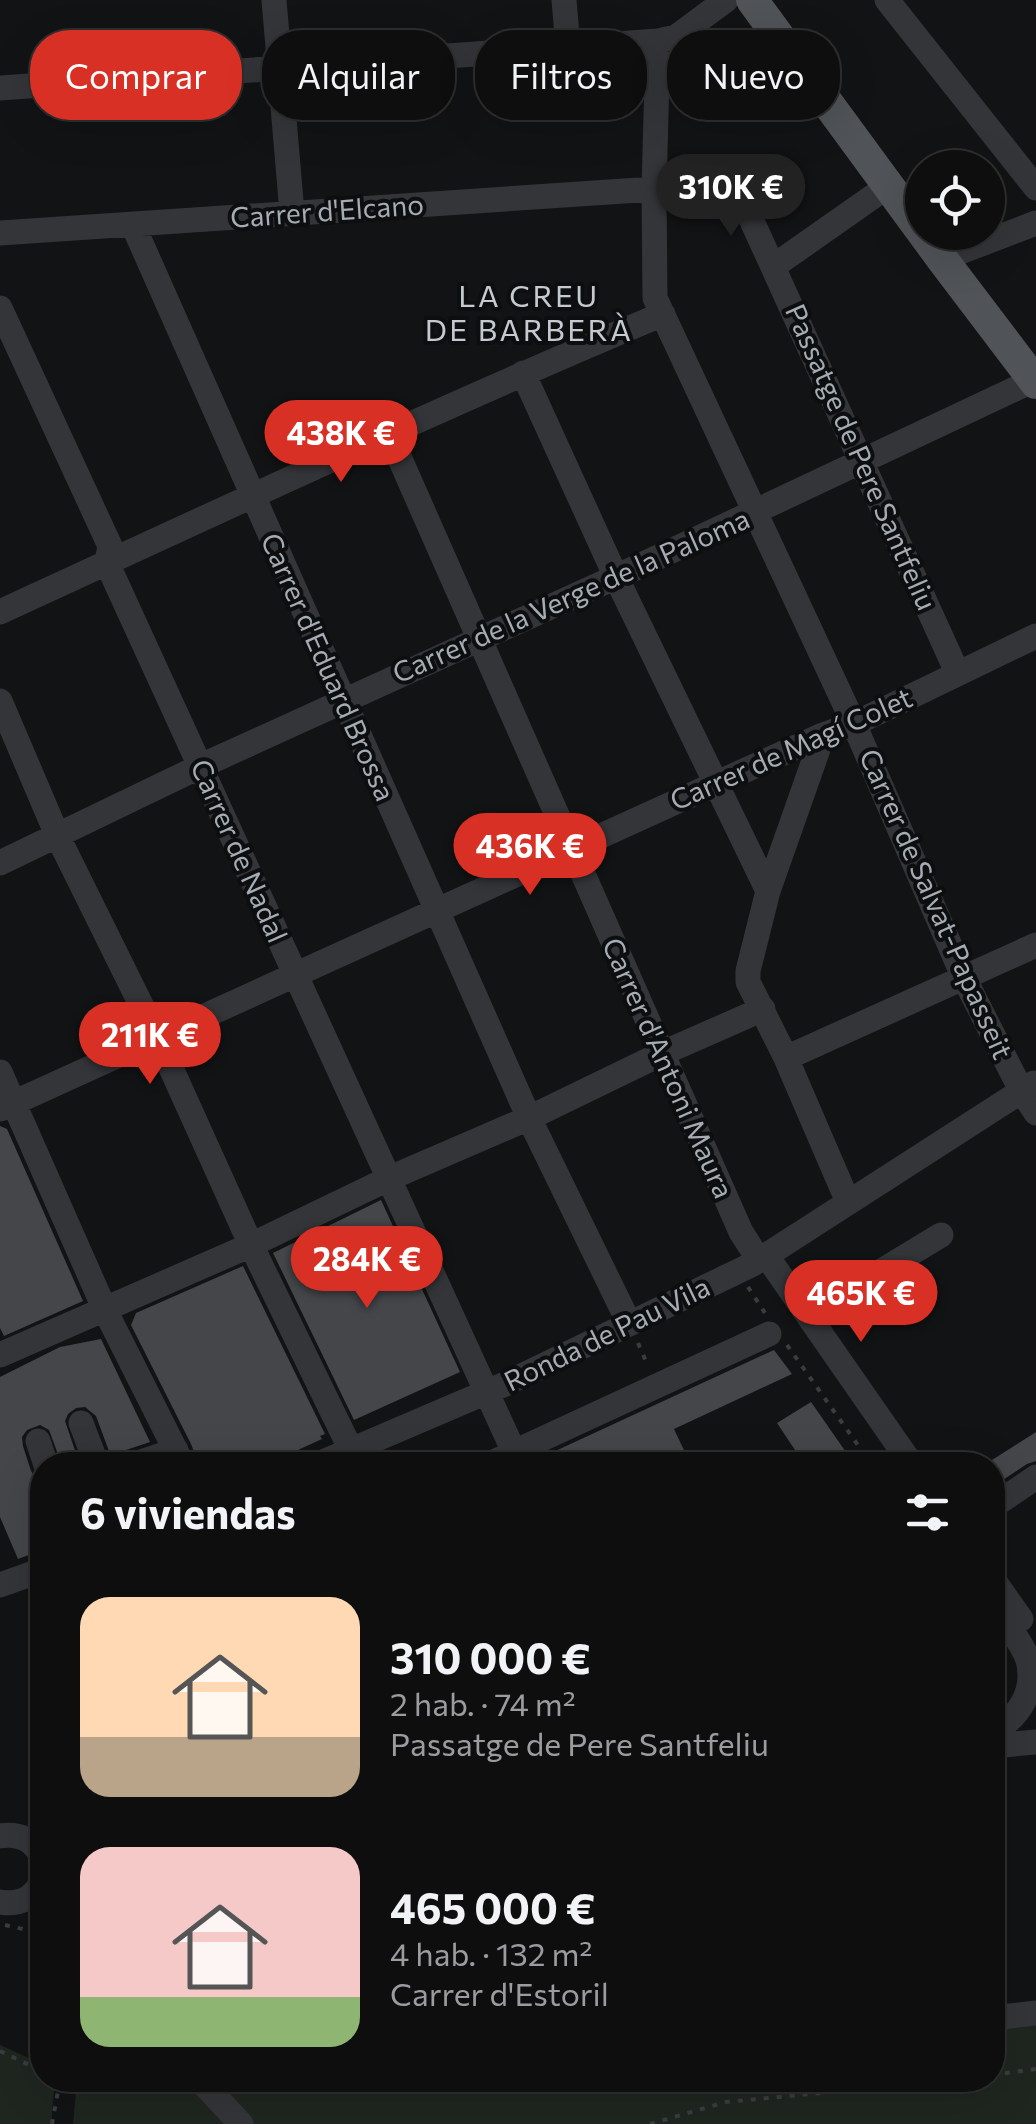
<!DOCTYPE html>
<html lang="es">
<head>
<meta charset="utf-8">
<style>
  body { margin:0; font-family:Commissioner,sans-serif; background:#1c1c1d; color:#f1f3f6; height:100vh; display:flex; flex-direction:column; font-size:38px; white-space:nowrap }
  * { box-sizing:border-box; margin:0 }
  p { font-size:32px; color:#9b9c9e }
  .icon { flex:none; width:55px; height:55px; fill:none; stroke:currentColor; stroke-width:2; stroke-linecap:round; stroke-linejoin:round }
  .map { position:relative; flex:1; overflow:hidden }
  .side { position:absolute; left:30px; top:1452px; width:975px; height:640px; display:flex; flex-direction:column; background:#0e0e0f; border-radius:40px; box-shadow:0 10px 40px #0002,0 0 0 2px #2e2e2f }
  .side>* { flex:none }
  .guide { position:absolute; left:30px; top:30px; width:978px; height:90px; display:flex; gap:20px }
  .tools { position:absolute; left:905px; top:150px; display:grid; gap:20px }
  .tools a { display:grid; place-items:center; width:100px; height:100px; border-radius:50%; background:#0e0e0f; box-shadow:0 10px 40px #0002,0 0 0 2px #2e2e2f; font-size:50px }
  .price { position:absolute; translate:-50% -85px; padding:0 22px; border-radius:35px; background:#d93025; color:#fff; font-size:32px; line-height:65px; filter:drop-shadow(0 2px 5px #0008) }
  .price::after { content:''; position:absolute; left:50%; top:60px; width:30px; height:22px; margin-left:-15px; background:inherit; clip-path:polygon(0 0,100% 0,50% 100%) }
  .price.selected { background:#222; color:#fff }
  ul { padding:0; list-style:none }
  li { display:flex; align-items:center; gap:30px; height:250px; padding:0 50px }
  li span { display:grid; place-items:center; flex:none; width:280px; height:200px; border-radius:30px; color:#555 }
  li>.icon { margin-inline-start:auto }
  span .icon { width:120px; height:120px; fill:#fffc; stroke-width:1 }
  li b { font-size:42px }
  h2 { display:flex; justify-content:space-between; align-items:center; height:120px; padding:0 50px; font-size:42px }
  .chip { padding:0 35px; border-radius:40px; background:#0e0e0f; box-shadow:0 10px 40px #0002,0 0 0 2px #2e2e2f; font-size:35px; line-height:90px }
  .chip.selected { background:#d93025; color:#fff }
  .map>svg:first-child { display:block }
</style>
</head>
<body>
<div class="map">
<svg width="1036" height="2124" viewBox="0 0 1036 2124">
  <rect width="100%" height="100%" fill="#121314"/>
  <path fill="#1f261f" d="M1036,2013V2124H73L77,2080H992L993,2018Z
    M0,2045L42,2064V2080H55L51,2124H0Z"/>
  <path fill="#44464a" d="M0,1126L7,1129L83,1301L4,1336L0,1328Z
    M381,1200L460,1372L354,1420L273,1253Z
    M243,1266L325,1434L320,1436L322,1439L265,1465H199L191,1444L131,1325L136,1313Z
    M101,1339L150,1442L126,1450L113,1462L96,1416L85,1407L76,1408L68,1414L65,1421L80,1465H62L49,1430L40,1425L27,1430L22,1437L23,1446L31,1471L36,1478L42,1481V1550L18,1559L0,1517V1377L60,1347Z
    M774,1350L792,1374L674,1429L691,1465H541L538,1459Z
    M811,1402L855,1465H805L777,1423Z
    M1036,1432V1461L1027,1464L992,1487V1460Z"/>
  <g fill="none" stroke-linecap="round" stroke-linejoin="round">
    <path stroke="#3a3d40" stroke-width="4" stroke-dasharray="5 8" stroke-linecap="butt" d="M748,1287L765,1313
      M638,1343L648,1366
      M787,1345L872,1465
      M5,1925L27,1930L42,1945
      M0,2051L42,2071
      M992,2075L1036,2069
      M822,2080L827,2092
      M52,2124L60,2080
      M650,2124L726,2102L958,2080"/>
    <path stroke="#343539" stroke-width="25" d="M274,0L292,213
      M564,0L568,47
      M887,0L1036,188
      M658,41L654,189L655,298L854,724L964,978L1021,1090L1036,1113
      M0,88L658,41L676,37L726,0
      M737,188L957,672
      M133,225L529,1118L629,1323
      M0,233L654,189
      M942,259L1036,223
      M774,266L888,186
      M0,308L110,546L107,563L520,1465
      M523,373L616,577L768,891
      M389,434L741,1232L759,1260
      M0,612C220,511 439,408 663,314
      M0,701L58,837L157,1037L251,1245L351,1450
      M823,735L768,891L748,971V982L786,1058L848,1202
      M0,863L201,766L616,577L1034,380
      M786,1058L1036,945
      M0,1072L105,1310L183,1465
      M0,1109L823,735L854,724L1036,636
      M766,1255L912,1465
      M824,1306L941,1235
      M0,1355L251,1245L390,1178L529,1118L663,1053L763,1009
      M81,1423L97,1465
      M38,1441L46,1465
      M527,1446L769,1334
      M132,1465L176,1450
      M316,1465L503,1385L753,1264L1034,1083
      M487,1465L500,1459
      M992,1507L1036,1477
      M992,1578L1021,1619
      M0,1585L42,1570
      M992,1605C1004,1622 1021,1640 1028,1660C1036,1691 1019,1718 992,1732
      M992,1746L1036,1742
      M0,1836C19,1833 34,1840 42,1857
      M0,1902C19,1905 36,1898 42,1879
      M992,2018L1036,2013
      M200,2080L241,2124"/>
    <path stroke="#505357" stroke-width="32" d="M752,0L942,259L1036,383"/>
  </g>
  <g text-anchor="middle" stroke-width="8" stroke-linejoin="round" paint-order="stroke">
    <g font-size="28" fill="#a5acb4" stroke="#0d0e0f">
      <text transform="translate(327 211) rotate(-4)" y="10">Carrer d'Elcano</text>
      <text transform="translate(861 457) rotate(66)" y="10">Passatge de Pere Santfeliu</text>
      <text transform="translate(571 596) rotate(-24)" y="10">Carrer de la Verge de la Paloma</text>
      <text transform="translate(328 667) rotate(66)" y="10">Carrer d'Eduard Brossa</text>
      <text transform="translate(791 749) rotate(-24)" y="10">Carrer de Magí Colet</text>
      <text transform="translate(239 851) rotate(66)" y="10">Carrer de Nadal</text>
      <text transform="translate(936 904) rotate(66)" y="10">Carrer de Salvat-Papasseit</text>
      <text transform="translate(668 1068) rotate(66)" y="10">Carrer d'Antoni Maura</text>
      <text transform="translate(607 1334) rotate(-26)" y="10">Ronda de Pau Vila</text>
    </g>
    <g font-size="30" letter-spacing="2.5" fill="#c5cad0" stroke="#0d0e0f">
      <text x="529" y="307">LA CREU<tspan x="529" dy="34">DE BARBERÀ</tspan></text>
    </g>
  </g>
</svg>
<div class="tools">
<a><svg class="icon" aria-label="locate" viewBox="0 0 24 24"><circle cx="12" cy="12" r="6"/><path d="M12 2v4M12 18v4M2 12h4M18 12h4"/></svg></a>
</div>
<b class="price selected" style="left:731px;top:239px">310K €</b>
<b class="price" style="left:341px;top:485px">438K €</b>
<b class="price" style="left:530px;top:898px">436K €</b>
<b class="price" style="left:150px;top:1087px">211K €</b>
<b class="price" style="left:367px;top:1311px">284K €</b>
<b class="price" style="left:861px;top:1345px">465K €</b>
<div class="guide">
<a class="chip selected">Comprar</a>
<a class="chip">Alquilar</a>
<a class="chip">Filtros</a>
<a class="chip">Nuevo</a>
</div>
<section class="side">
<h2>6 viviendas<svg class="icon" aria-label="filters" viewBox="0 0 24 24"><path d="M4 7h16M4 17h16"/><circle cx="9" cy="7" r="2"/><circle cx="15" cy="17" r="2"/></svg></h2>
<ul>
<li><span style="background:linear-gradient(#ffd9b3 70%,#b9a48a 0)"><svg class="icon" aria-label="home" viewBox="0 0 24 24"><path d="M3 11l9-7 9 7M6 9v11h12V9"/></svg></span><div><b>310 000 €</b><p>2 hab. · 74 m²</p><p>Passatge de Pere Santfeliu</p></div></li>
<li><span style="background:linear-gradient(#f6c9c9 75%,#8fb573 0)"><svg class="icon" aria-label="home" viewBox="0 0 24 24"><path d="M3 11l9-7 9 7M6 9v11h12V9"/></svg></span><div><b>465 000 €</b><p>4 hab. · 132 m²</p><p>Carrer d'Estoril</p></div></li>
</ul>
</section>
</div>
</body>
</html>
